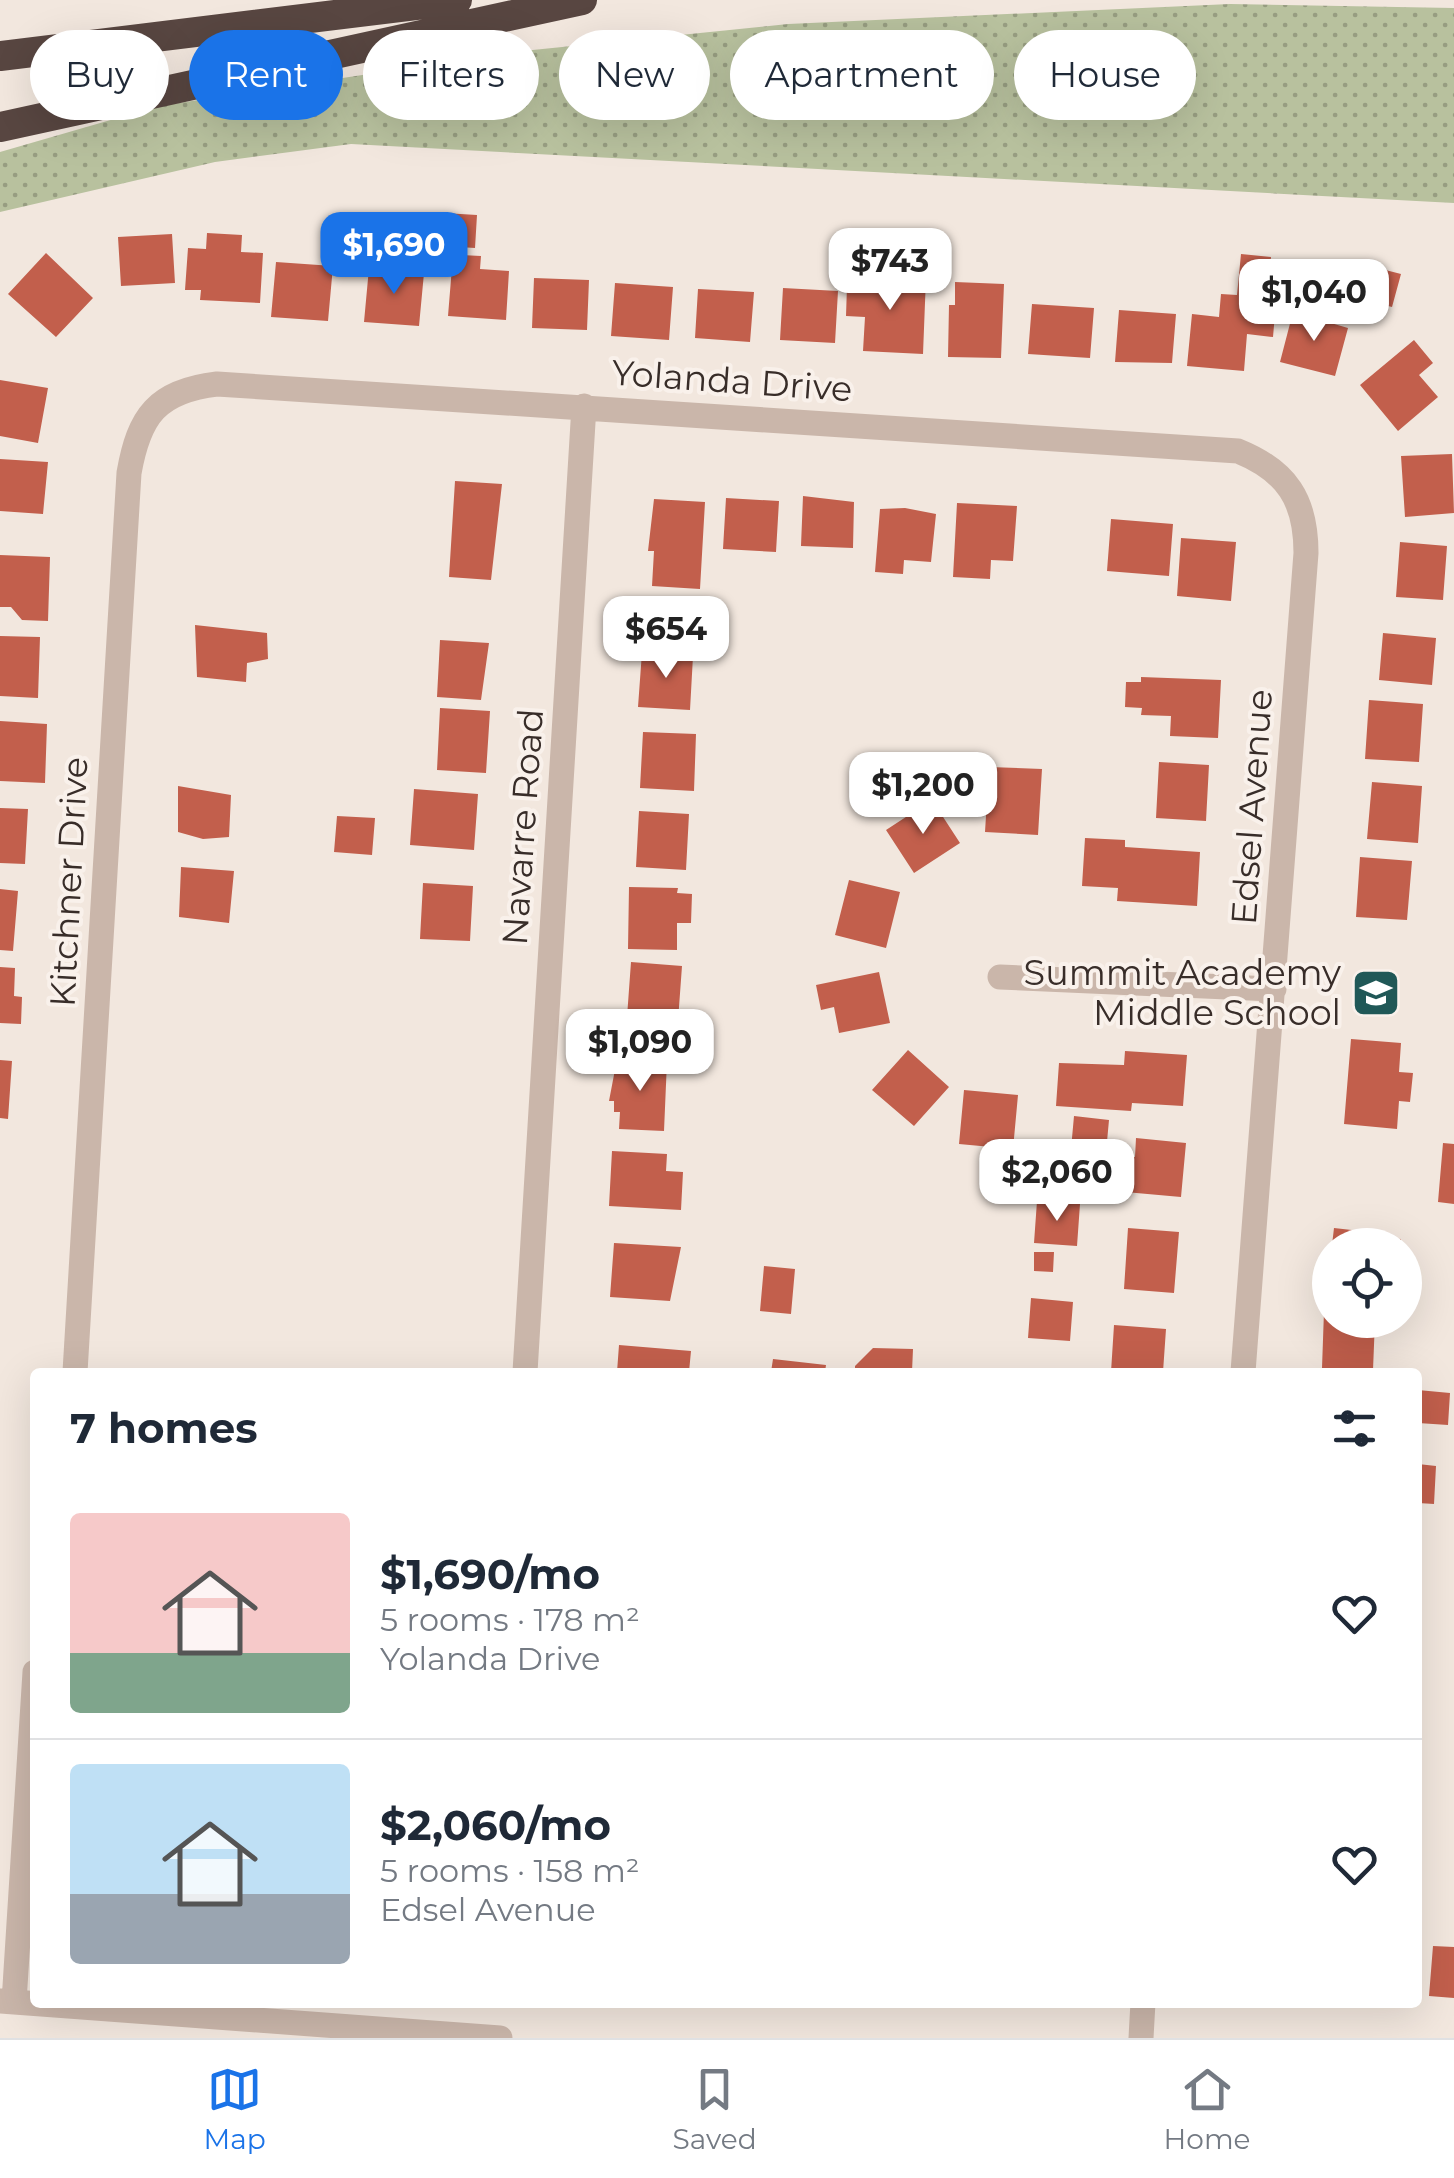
<!DOCTYPE html>
<html lang="en">
<head>
<meta charset="utf-8">
<style>
  body { margin:0; font-family:Montserrat,sans-serif; background:#f2f2f3; color:#1f2937; height:100vh; display:flex; flex-direction:column; font-size:38px; white-space:nowrap }
  * { box-sizing:border-box; margin:0 }
  p { font-size:32px; color:#747a83 }
  .icon { flex:none; width:55px; height:55px; fill:none; stroke:currentColor; stroke-width:2; stroke-linecap:round; stroke-linejoin:round }
  .map { position:relative; flex:1; overflow:hidden }
  .sheet { position:absolute; left:30px; top:1368px; width:1392px; height:640px; display:flex; flex-direction:column; background:#fff; border-radius:10px; box-shadow:0 10px 40px #0002 }
  .sheet>* { flex:none }
  .hud { position:absolute; left:30px; top:30px; width:1395px; height:90px; display:flex; gap:20px }
  .controls { position:absolute; left:1312px; top:1228px; display:grid; gap:20px }
  .controls a { display:grid; place-items:center; width:110px; height:110px; border-radius:50%; background:#fff; box-shadow:0 10px 40px #0002; font-size:50px }
  .price { position:absolute; translate:-50% -85px; padding:0 22px; border-radius:20px; background:#fff; color:#222; font-size:32px; line-height:65px; filter:drop-shadow(0 2px 5px #0008) }
  .price::after { content:''; position:absolute; left:50%; top:60px; width:30px; height:22px; margin-left:-15px; background:inherit; clip-path:polygon(0 0,100% 0,50% 100%) }
  .price.on { background:#1a73e8; color:#fff }
  ul { padding:0; list-style:none }
  li { display:flex; align-items:center; gap:30px; height:250px; padding:0 40px }
  li+li { border-top:2px solid #e0e1e3 }
  li span { display:grid; place-items:center; flex:none; width:280px; height:200px; border-radius:10px; color:#555 }
  li>.icon { margin-inline-start:auto }
  span .icon { width:120px; height:120px; fill:#fffc; stroke-width:1 }
  li b { font-size:42px }
  h2 { display:flex; justify-content:space-between; align-items:center; height:120px; padding:0 40px; font-size:42px }
  .tag { padding:0 35px; border-radius:45px; background:#fff; box-shadow:0 10px 40px #0002; font-size:35px; line-height:90px }
  .tag.on { background:#1a73e8; color:#fff }
  .menu { display:flex; justify-content:space-around; align-items:center; height:140px; border-top:2px solid #e0e1e3; background:#fff; font-size:28px; color:#747a83 }
  .menu a { display:grid; justify-items:center; gap:5px }
  .menu .on { color:#1a73e8 }
  .map>svg:first-child { display:block }
</style>
</head>
<body>
<div class="map">
<svg width="1454" height="2038" viewBox="0 0 1454 2038">
  <defs>
    <pattern id="grass-dots" width="8" height="8" patternUnits="userSpaceOnUse" patternTransform="scale(2.5)"><rect width="8" height="8" fill="#b8c19e"/><path d="M2 2h.1M6 6h.1" fill="none" stroke="#979d81" stroke-width="1.8" stroke-linecap="round"/></pattern>
  </defs>
  <rect width="100%" height="100%" fill="#f2e7de"/>
  <path fill="url(#grass-dots)" d="M1230,4L1454,8V203L351,144L215,162L0,212V152L159,106L513,52L788,24Z"/>
  <path fill="#c25f4c" d="M444,213L477,215L475,248L442,246Z
    M207,233L242,235L241,252L263,253L260,303L200,300L201,290H185L188,248L206,249Z
    M172,234L175,283L121,286L118,237Z
    M46,253L93,298L56,337L8,294Z
    M1241,254L1271,257L1267,301L1276,302L1273,337L1247,334L1244,371L1187,366L1192,314L1219,317L1221,294L1237,295Z
    M461,255L481,256L480,269L509,271L506,320L448,316L452,267L460,268Z
    M276,262L333,266L328,321L271,317Z
    M1366,265L1401,274L1392,307L1357,298Z
    M369,268L424,273L419,326L364,322Z
    M866,274L926,277L923,354L863,351L865,317L846,316L847,286L866,287Z
    M534,278L589,280L587,330L532,328Z
    M955,282L1004,284L1001,358L948,357L949,305H955Z
    M615,283L673,287L669,340L611,336Z
    M783,288L838,291L835,343L780,340Z
    M698,289L754,292L750,342L695,338Z
    M1032,304L1094,308L1090,358L1028,354Z
    M1119,310L1176,314L1172,363L1115,362Z
    M1293,312L1348,328L1335,376L1280,362Z
    M1414,340L1433,363L1419,375L1438,397L1398,431L1360,385Z
    M0,380L48,388L38,443L0,436Z
    M1452,454L1454,513L1405,517L1401,456Z
    M0,459L48,462L43,514L0,511Z
    M455,481L502,484L491,580L449,577Z
    M803,496L854,502L853,548L801,546Z
    M726,498L779,501L776,552L723,549Z
    M654,499L705,502L700,589L652,586L654,551H648Z
    M957,503L1017,506L1013,561L991,560L990,579L953,577Z
    M905,508L936,514L931,562L904,560L903,574L875,572L880,509Z
    M1111,519L1173,524L1169,576L1107,571Z
    M1181,538L1236,542L1231,601L1177,596Z
    M1400,542L1447,546L1443,600L1396,597Z
    M0,555L50,557L48,621L22,620L11,607H0Z
    M195,625L267,633L268,659L247,663L246,682L197,677Z
    M1383,633L1436,638L1432,685L1379,680Z
    M0,636L40,637L38,698L0,696Z
    M440,640L489,643L481,700L437,697Z
    M642,652L693,656L690,710L638,707Z
    M1141,677L1221,680L1218,738L1170,736L1171,716L1141,715L1142,708L1125,707L1126,682H1141Z
    M1369,700L1423,704L1419,762L1365,759Z
    M440,708L490,711L486,773L437,770Z
    M0,721L47,724L45,783L0,781Z
    M643,732L696,734L694,791L640,788Z
    M1159,762L1209,765L1206,821L1156,818Z
    M989,767L1042,769L1038,835L985,832Z
    M1372,782L1422,786L1418,843L1367,839Z
    M178,786L231,795L229,837L203,839L178,832Z
    M414,789L478,794L474,850L410,845Z
    M932,800L960,843L914,873L886,830Z
    M0,808L28,809L25,864L0,863Z
    M639,811L689,814L686,870L636,867Z
    M337,816L375,818L372,855L334,852Z
    M1085,838L1125,840V847L1200,852L1197,906L1117,901L1118,888L1082,886Z
    M1360,857L1412,861L1407,920L1356,917Z
    M181,867L234,871L229,923L179,917Z
    M849,880L900,892L886,948L835,935Z
    M423,883L473,886L470,941L420,939Z
    M629,887L678,888L677,893L692,894L691,923H677V950L628,949Z
    M0,889L18,891L13,951L0,950Z
    M631,962L682,966L678,1021L627,1017Z
    M0,967L15,968L14,996L22,997L21,1024L0,1023Z
    M879,972L890,1023L839,1033L834,1007L821,1010L816,985Z
    M1351,1039L1401,1043L1399,1072L1413,1073L1410,1102L1399,1101L1397,1129L1344,1124Z
    M908,1050L949,1087L914,1126L872,1090Z
    M1125,1051L1187,1055L1183,1106L1132,1103L1131,1111L1056,1106L1059,1063L1124,1065Z
    M617,1059L667,1061L664,1131L619,1129L620,1112H614V1101H609Z
    M0,1060L12,1061L8,1119L0,1118Z
    M964,1090L1018,1095L1013,1149L959,1144Z
    M1074,1116L1109,1120L1105,1163L1070,1160Z
    M1136,1138L1186,1143L1181,1197L1114,1191L1117,1155L1135,1157Z
    M1443,1143L1454,1144V1204L1438,1202Z
    M612,1151L667,1154L666,1171L683,1172L681,1210L609,1206Z
    M1037,1201L1080,1204L1077,1246L1034,1243Z
    M1128,1228L1179,1232L1174,1293L1124,1289Z
    M1334,1228L1387,1234L1386,1238L1401,1239L1400,1245H1332Z
    M614,1243L681,1247L670,1301L610,1297Z
    M1034,1252H1054L1053,1272L1034,1271Z
    M764,1266L795,1269L791,1314L760,1311Z
    M1031,1298L1073,1302L1070,1341L1028,1338Z
    M1324,1311L1330,1312V1320H1375L1373,1370L1322,1368Z
    M1114,1325L1166,1329L1163,1372H1111Z
    M619,1345L691,1351L689,1372H617Z
    M873,1348L913,1349L912,1372H855V1366Z
    M773,1359L826,1365L825,1372H771Z
    M1418,1390L1450,1393L1448,1425L1418,1423Z
    M1418,1464L1436,1466L1434,1504L1418,1503Z
    M1433,1946L1454,1947V1998L1429,1996Z"/>
  <g fill="none" stroke-linecap="round" stroke-linejoin="round">
    <path stroke="#cab6aa" stroke-width="25" d="M1000,977L1274,989
      M75,1372L129,473C139,416 157,391 217,384L1238,451C1287,471 1306,500 1306,553L1243,1372
      M525,1372L584,406
      M0,2001L500,2038
      M14,2002L35,1672
      M1141,2038L1143,2002"/>
    <path stroke="#584641" stroke-width="30" d="M0,56L457,0
      M0,127L582,0"/>
  </g>
  <defs>
    <g id="school-square" transform="scale(2.5)"><rect x="-9" y="-9" width="18" height="18" rx="4" fill="#205857" stroke="#f9f1eb"/><path d="M0-5L7-2L0 1L-7-2ZM-4 1L0 2.5L4 1V4Q0 6-4 4Z" fill="#fff"/></g>
  </defs>
  <g fill-rule="evenodd">
    <use href="#school-square" x="1376" y="993"/>
  </g>
  <g text-anchor="middle" stroke-width="8" stroke-linejoin="round" paint-order="stroke">
    <g font-size="35" fill="#382d29" stroke="#f9f1eb">
      <text transform="translate(732 381) rotate(4)" y="12">Yolanda Drive</text>
      <text transform="translate(1252 807) rotate(-86)" y="12">Edsel Avenue</text>
      <text transform="translate(523 827) rotate(-86)" y="12">Navarre Road</text>
      <text transform="translate(69 882) rotate(-87)" y="12">Kitchner Drive</text>
    </g>
    <g font-size="35" fill="#382d29" stroke="#f9f1eb" text-anchor="end">
      <text x="1341" y="985">Summit Academy<tspan x="1341" dy="40">Middle School</tspan></text>
    </g>
  </g>
</svg>
<div class="controls">
<a><svg class="icon" aria-label="locate" viewBox="0 0 24 24"><circle cx="12" cy="12" r="6"/><path d="M12 2v4M12 18v4M2 12h4M18 12h4"/></svg></a>
</div>
<b class="price on" style="left:394px;top:297px">$1,690</b>
<b class="price" style="left:890px;top:313px">$743</b>
<b class="price" style="left:1314px;top:344px">$1,040</b>
<b class="price" style="left:666px;top:681px">$654</b>
<b class="price" style="left:923px;top:837px">$1,200</b>
<b class="price" style="left:640px;top:1094px">$1,090</b>
<b class="price" style="left:1057px;top:1224px">$2,060</b>
<div class="hud">
<a class="tag">Buy</a>
<a class="tag on">Rent</a>
<a class="tag">Filters</a>
<a class="tag">New</a>
<a class="tag">Apartment</a>
<a class="tag">House</a>
</div>
<section class="sheet">
<h2>7 homes<svg class="icon" aria-label="filters" viewBox="0 0 24 24"><path d="M4 7h16M4 17h16"/><circle cx="9" cy="7" r="2"/><circle cx="15" cy="17" r="2"/></svg></h2>
<ul>
<li><span style="background:linear-gradient(#f6c9c9 70%,#7fa58c 0)"><svg class="icon" aria-label="home" viewBox="0 0 24 24"><path d="M3 11l9-7 9 7M6 9v11h12V9"/></svg></span><div><b>$1,690/mo</b><p>5 rooms · 178 m²</p><p>Yolanda Drive</p></div><svg class="icon" aria-label="heart" viewBox="0 0 24 24"><path d="M12 20l-8-8c-3-5 5-10 8-4 3-6 11-1 8 4z"/></svg></li>
<li><span style="background:linear-gradient(#bfe0f5 65%,#9aa5b1 0)"><svg class="icon" aria-label="home" viewBox="0 0 24 24"><path d="M3 11l9-7 9 7M6 9v11h12V9"/></svg></span><div><b>$2,060/mo</b><p>5 rooms · 158 m²</p><p>Edsel Avenue</p></div><svg class="icon" aria-label="heart" viewBox="0 0 24 24"><path d="M12 20l-8-8c-3-5 5-10 8-4 3-6 11-1 8 4z"/></svg></li>
</ul>
</section>
</div>
<nav class="menu">
<a class="on"><svg class="icon" aria-label="map" viewBox="0 0 24 24"><path d="M3 6l6-2 6 2 6-2v14l-6 2-6-2-6 2zM9 4v14M15 6v14"/></svg>Map</a>
<a><svg class="icon" aria-label="saved" viewBox="0 0 24 24"><path d="M7 4h10v16l-5-4-5 4z"/></svg>Saved</a>
<a><svg class="icon" aria-label="home" viewBox="0 0 24 24"><path d="M3 11l9-7 9 7M6 9v11h12V9"/></svg>Home</a>
</nav>
</body>
</html>
